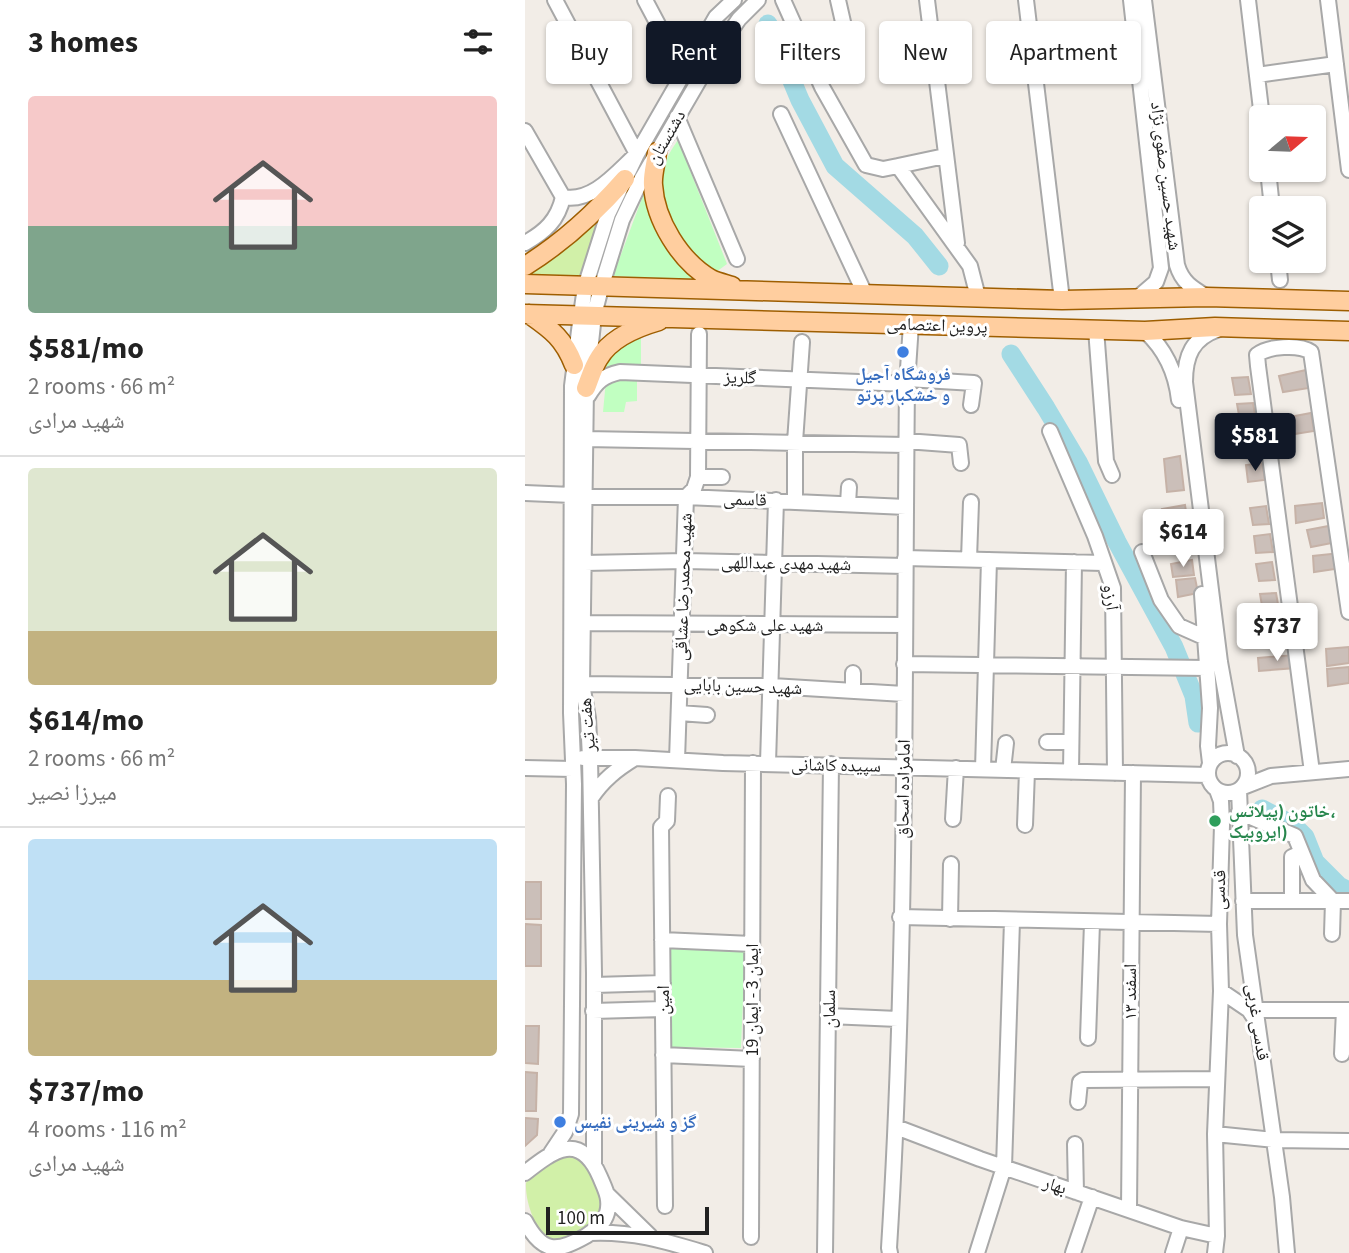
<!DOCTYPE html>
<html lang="en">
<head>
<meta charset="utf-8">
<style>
  body { margin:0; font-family:"Source Sans 3","Noto Naskh Arabic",sans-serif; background:#f2f2f2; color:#222; height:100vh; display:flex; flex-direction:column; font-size:26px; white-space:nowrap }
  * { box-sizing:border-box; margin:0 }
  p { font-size:23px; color:#767676 }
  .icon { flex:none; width:38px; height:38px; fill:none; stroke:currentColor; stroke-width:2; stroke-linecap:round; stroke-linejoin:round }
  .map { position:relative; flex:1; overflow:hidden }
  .side { display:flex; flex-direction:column; background:#fff; width:525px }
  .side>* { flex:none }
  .hud { position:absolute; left:21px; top:21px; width:665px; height:63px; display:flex; gap:14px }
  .needle { width:46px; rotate:71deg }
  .buttons { position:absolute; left:724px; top:105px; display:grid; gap:14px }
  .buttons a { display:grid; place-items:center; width:77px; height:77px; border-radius:7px; background:#fff; box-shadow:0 2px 5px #0004; font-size:35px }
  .scale { position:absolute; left:21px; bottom:18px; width:163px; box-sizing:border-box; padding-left:7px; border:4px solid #212121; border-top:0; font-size:19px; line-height:24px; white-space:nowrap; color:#212121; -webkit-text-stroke:5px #fff; paint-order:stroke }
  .price { position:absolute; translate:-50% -60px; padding:0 16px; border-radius:7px; background:#fff; color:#222; font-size:23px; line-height:46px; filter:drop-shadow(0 2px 4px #0008) }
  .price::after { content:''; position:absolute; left:50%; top:42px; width:21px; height:16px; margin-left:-10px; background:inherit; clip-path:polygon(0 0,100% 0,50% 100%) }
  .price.current { background:#111827; color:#fff }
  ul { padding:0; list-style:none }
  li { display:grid; align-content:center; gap:14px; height:371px; padding:0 28px }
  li+li { border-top:2px solid #e0e0e0 }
  li span { display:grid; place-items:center; height:217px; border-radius:7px; color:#555 }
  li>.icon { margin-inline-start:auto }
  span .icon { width:126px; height:126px; fill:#fffc; stroke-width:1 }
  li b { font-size:30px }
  h2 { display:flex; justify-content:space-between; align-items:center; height:84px; padding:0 28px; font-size:30px }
  .chip { padding:0 24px; border-radius:7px; background:#fff; box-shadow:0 2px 5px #0004; font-size:24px; line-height:63px }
  .chip.current { background:#111827; color:#fff }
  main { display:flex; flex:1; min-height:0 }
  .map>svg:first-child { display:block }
</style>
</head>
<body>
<main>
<section class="side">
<h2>3 homes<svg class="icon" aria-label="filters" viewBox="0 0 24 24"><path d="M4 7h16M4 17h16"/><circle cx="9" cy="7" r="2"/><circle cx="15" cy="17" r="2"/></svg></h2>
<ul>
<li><span style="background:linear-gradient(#f6c9c9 60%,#7fa58c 0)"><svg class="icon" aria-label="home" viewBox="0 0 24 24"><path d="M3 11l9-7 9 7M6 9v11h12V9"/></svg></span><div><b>$581/mo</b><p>2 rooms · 66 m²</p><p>شهید مرادی</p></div></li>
<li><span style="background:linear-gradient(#dfe7d0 75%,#c2b280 0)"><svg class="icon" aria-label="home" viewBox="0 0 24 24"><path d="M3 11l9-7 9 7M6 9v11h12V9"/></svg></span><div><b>$614/mo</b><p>2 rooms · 66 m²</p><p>میرزا نصیر</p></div></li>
<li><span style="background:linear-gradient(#bfe0f5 65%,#c2b280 0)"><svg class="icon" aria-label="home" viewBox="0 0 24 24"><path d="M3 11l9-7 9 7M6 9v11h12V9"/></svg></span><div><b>$737/mo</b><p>4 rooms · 116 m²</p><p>شهید مرادی</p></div></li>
</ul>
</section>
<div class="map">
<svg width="824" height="1253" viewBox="0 0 824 1253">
  <rect width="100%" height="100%" fill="#f2ede7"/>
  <path fill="#d1f0a8" d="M77,216L57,277L0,275L41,248Z
    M37,1156C56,1155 62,1165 68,1181C71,1187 76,1194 76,1201C77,1227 45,1240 25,1242C11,1231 0,1203 1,1183C7,1173 27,1161 37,1156Z"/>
  <path fill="#c1ffc1" d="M153,140L202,264L191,272C155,247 126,206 142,159C144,153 149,146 153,140Z
    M120,190L174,280L88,276Z
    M116,336V368L79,367L92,350Z
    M112,379V401L101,402L99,412H78L81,380Z
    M146,946L220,949L216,1048L145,1047Z"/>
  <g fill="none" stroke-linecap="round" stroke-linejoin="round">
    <path stroke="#a3dae4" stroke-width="19" d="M243,24L275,100L310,166L390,236L414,266
      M486,354L521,408L553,462L592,542L649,647L669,696L673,723
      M737,809L768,825L780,837L790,862L814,886L824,891"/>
  </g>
  <path fill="#cbbfb9" stroke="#c6b2a7" stroke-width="2" d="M781,370L784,388L758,392L754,376Z
    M723,377L726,394L710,395L707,378Z
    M728,403L731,420L715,421L712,404Z
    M786,413L789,431L763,435L759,418Z
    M733,433L736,451L720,452L717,435Z
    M655,456L659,490L642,492L639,459Z
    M737,463L740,480L723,482L721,465Z
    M797,503L799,518L771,523L770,506Z
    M660,505L663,524L641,528L637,509Z
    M741,506L744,524L728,525L725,508Z
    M809,525L812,542L786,547L782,530Z
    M745,534L748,552L731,553L729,536Z
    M664,537L666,553L655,555L646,542Z
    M815,553L817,568L789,572L788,556Z
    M667,560L669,575L648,577L646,564Z
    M747,562L750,580L734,581L731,564Z
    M670,578L673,593L653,597L651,580Z
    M751,593L754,610L738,612L735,594Z
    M755,624L758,642L742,643L739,626Z
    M824,647V663L802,666L801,649Z
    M770,655L771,668L734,671L733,658Z
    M824,667V683L803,686L802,669Z
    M0,882H16V919H0Z
    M0,924L16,925V966H0Z
    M0,1026H14L13,1064L0,1063Z
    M0,1072L12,1073L11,1111H0Z
    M0,1118L13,1119L12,1135L0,1146Z"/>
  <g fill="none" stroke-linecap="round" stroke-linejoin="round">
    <g stroke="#a8a8a8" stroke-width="18">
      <path id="minor" d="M120,0L145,47L162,67
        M258,0L297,87L341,165L358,169L373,166L445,266L453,297
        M313,0L323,44
        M402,0L432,243
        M501,0L537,300
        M606,0L636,268L631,282L610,300
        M619,0L652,265C657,282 667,288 682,297
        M723,0L737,118
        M803,0L824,170
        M732,75L811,64
        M256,114L340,294
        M152,117L212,259
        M0,131L38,197
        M373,166L420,156
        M743,170L747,208
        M0,243C20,232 33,220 38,197C68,203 92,172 112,154L30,0
        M753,261L755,280
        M571,329L581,461L587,475
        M694,329C667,338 660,356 660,382L695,662L712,756
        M620,331C641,350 651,373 654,400
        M382,379L449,383L446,405
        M63,396C72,381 78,376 95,372L382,384
        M525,431L570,536L588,588L590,773
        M60,439L381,445
        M381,441L434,445L436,463
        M173,477H197
        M0,493L47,495
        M60,497H161L381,507
        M270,501V442L277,342
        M323,504L324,487
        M617,552L636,600L654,626L681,638
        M380,558L578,563
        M444,559L446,502
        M59,563L160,561L380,566
        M677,594L685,708L683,746L685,763
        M58,623L380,625
        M379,664L682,668
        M57,684L247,686L379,694
        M328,691V673
        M154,713L182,715
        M522,742H546
        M683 773a20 20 0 1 1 40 0a20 20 0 1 1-40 0Z
        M58,758H110L198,763L683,775
        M152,760L161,497L169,489L173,477L174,334
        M243,763L251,500
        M0,768L48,769
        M458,769L464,560
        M478,770L481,743
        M546,772L549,562
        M787,772L733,366L732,355C743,346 774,344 786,352L824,612
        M718,787L746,776L824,769
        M714,790L720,935L757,1197L762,1253
        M66,798C78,780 92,769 110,758
        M714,812L770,836L788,880L808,901L807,934
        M428,819L431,768
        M500,825L502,771
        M718,901H824
        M767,901V857L776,853
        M375,917L694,924
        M425,919L426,864
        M137,940L227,944
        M69,985L138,983
        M696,991L724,1010L732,1022
        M731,1010H824
        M68,1011L138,1009
        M304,1016L373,1019
        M563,1038L567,923
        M817,1054L819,1010
        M138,1055L227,1059
        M553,1102L555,1082L558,1080L692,1079
        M371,1127L455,1159L656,1228L692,1236
        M690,1134L749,1140L824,1141
        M550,1144L551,1192
        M26,1153L40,1132L46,1114L49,784L46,713L47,386L56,315L60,287L83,214L112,154L191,17L209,0
        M69,1164V973L65,758L63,718L57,684L61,388L69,315L76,288L97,220L116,180L187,58L214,19L233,0
        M0,1173C29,1150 55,1131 75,1177C80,1189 86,1199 82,1213C79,1224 70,1230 61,1236C31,1253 17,1253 0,1221
        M82,1194L125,1236
        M140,1206L136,827L142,821L143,796
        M604,1210L608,773
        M65,1233C108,1231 140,1241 180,1253
        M226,1237L228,763
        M300,1253L306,764
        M365,1253L364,1248C382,961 379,672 382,384L386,324
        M452,1253L479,1167L487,921
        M548,1253L567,1197
        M648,1253L656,1228
        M690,1253L692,1236L690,1134L696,991L694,924L697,825L696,801L692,790"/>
    </g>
    <g stroke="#9e5e00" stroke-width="21">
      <path id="major" d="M132,152C131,163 127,175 128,185C130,220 155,261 186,279C192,282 201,284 207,286
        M0,266C39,242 70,213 100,179
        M0,284L537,300L682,297L824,301
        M0,314L620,331L690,327L824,331
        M4,314C27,330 39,339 49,365
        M61,388C65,378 68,367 74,358C86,338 113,327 134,321"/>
    </g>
    <use href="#minor" stroke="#fff" stroke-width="14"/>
    <use href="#major" stroke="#ffce9f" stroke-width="18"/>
  </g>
  <g fill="#3f7fe0" stroke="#fff" stroke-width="2.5">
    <circle cx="378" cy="352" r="7"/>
    <circle cx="35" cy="1122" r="7"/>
  </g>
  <circle fill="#2e9e5b" stroke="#fff" stroke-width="2.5" cx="690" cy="821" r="7"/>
  <g text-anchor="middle" stroke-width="6" stroke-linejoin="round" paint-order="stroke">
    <g font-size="18" fill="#212121" stroke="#fff">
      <text transform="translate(141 137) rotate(-60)" y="6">دشتستان</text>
      <text transform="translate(641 176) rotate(83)" y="6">شهید حسین صفوی نژاد</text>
      <text transform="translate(412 325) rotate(2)" y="6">پروین اعتصامی</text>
      <text transform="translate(215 377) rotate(2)" y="6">گلریز</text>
      <text transform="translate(220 499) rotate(2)" y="6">قاسمی</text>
      <text transform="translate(261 563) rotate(1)" y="6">شهید مهدی عبداللهی</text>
      <text transform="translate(158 587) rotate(-88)" y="6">شهید محمدرضا عشاقی</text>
      <text transform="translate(586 597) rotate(82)" y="6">آرزو</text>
      <text x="240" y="631">شهید علی شکوهی</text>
      <text transform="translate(218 686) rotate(2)" y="6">شهید حسین بابایی</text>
      <text transform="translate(62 725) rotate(-95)" y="6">هفت تیر</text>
      <text transform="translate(311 765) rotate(1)" y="6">سپیده کاشانی</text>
      <text transform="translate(378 789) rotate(-89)" y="6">امامزاده اسحاق</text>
      <text transform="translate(694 890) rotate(-89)" y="6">قدسی</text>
      <text transform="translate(605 992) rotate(-90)" y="6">اسفند ۱۳</text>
      <text transform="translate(138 1000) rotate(-90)" y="6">امین</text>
      <text transform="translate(227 1000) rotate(-90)" y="6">ایمان 3 - ایمان 19</text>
      <text transform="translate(304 1009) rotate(-90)" y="6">سلمان</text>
      <text transform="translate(733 1022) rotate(82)" y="6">قدسی غربی</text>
      <text transform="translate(530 1185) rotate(19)" y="6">بهار</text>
    </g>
    <g font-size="18" font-weight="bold" fill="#366cbe" stroke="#fff">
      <text x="378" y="380">فروشگاه آجیل<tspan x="378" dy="21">و خشکبار پرتو</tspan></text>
      <text x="49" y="1128" text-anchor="start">گز و شیرینی نفیس</text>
    </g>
    <g font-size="18" font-weight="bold" fill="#27864d" stroke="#fff" text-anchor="start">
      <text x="704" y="817">خاتون (پیلاتس،<tspan x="704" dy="21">ایروبیک)</tspan></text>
    </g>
  </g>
</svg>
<div class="buttons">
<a><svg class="needle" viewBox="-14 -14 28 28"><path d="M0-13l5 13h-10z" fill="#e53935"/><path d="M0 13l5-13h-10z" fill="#767676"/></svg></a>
<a><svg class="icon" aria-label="layers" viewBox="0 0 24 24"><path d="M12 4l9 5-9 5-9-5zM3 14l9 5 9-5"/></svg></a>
</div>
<div class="scale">100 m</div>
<b class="price current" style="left:730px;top:473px">$581</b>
<b class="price" style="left:658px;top:569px">$614</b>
<b class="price" style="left:752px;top:663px">$737</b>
<div class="hud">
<a class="chip">Buy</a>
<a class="chip current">Rent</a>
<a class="chip">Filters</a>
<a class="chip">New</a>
<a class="chip">Apartment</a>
</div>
</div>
</main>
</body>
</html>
